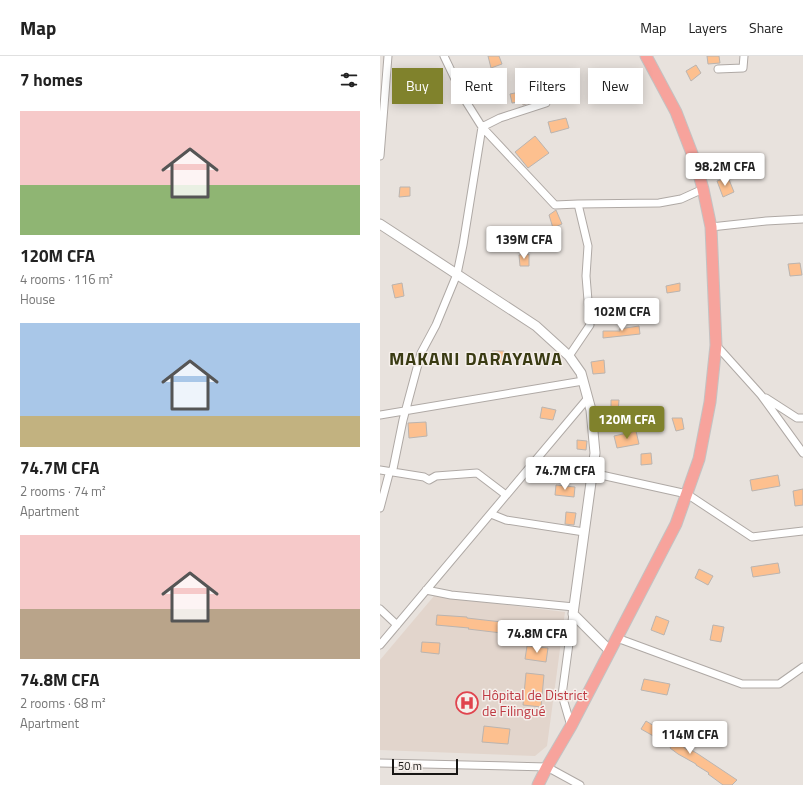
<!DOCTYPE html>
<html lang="en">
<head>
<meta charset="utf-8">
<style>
  body { margin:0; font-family:"Titillium Web",sans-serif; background:#f2f2f2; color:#222; height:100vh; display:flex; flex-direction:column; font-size:15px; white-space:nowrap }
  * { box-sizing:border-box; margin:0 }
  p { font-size:13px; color:#767676 }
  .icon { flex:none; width:22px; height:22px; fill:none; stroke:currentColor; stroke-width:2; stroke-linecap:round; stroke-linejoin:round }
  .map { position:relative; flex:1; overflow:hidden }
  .drawer { display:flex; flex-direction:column; background:#fff; width:380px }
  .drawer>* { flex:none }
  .guide { position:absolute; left:12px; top:12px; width:351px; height:36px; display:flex; gap:8px }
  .scale { position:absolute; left:12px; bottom:10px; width:66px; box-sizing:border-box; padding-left:4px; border:2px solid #181614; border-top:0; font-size:11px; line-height:14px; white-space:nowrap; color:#181614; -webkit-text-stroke:3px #f5efeb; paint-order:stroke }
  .price { position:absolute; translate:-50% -34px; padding:0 9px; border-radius:4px; background:#fff; color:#222; font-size:13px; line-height:26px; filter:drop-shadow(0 1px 2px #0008) }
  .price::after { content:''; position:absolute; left:50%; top:24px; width:12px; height:9px; margin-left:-6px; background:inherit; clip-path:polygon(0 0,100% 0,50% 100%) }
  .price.current { background:#80822c; color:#fff }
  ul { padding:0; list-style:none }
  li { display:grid; align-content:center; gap:8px; height:212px; padding:0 20px }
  li span { display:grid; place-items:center; height:124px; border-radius:0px; color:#555 }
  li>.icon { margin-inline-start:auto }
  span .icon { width:72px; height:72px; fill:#fffc; stroke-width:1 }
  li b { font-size:17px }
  h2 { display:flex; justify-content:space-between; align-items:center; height:48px; padding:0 20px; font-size:17px }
  .chip { padding:0 14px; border-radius:0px; background:#fff; box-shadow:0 2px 10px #0003; font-size:14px; line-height:36px }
  .chip.current { background:#80822c; color:#fff }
  header { display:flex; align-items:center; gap:24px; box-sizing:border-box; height:56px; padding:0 20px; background:#fff; border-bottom:1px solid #e0e0e0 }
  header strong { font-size:19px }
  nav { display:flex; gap:22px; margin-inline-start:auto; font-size:14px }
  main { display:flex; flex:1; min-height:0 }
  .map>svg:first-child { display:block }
</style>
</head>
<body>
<header>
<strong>Map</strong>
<nav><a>Map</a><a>Layers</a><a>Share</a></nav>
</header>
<main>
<section class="drawer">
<h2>7 homes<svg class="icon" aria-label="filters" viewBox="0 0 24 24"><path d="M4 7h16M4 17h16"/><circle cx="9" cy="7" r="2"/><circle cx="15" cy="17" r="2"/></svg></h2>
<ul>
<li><span style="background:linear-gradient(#f6c9c9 60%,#8fb573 0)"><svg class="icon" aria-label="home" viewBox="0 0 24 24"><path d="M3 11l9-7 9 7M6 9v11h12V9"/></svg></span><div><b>120M CFA</b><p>4 rooms · 116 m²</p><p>House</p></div></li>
<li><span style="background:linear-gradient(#a9c7e8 75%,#c2b280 0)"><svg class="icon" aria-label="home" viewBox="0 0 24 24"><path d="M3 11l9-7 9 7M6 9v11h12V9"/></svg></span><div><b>74.7M CFA</b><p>2 rooms · 74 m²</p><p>Apartment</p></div></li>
<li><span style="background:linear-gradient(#f6c9c9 60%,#b9a48a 0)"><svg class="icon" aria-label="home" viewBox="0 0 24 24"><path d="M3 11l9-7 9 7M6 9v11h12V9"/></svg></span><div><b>74.8M CFA</b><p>2 rooms · 68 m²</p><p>Apartment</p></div></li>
</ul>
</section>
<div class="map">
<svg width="423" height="729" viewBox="0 0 423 729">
  <rect width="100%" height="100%" fill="#e8e2dd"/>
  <path fill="#e2d5cc" d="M54,540L185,556L167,690L155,700L0,694V604Z"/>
  <path fill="#fdc08f" stroke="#bab4b0" d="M108,0H119L122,8L111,12Z
    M327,0H339L340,7L328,8Z
    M316,9L321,17L311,25L306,15Z
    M142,29L145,35L155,33L158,44L143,49L142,45L132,47L130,38L140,36L138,30Z
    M186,62L189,72L171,77L168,66Z
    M155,80L169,97L148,112L135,96Z
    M348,121L354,136L343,141L337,125Z
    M20,131H30V140L19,141Z
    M176,154L182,168L173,172L169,159Z
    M157,176H165L166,185L158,188Z
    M149,198V210H140L139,199Z
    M420,207L422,219L410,220L408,208Z
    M22,227L24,240L15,242L12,229Z
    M300,227V235L287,237L286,230Z
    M259,270L260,278L223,282V275H240L239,273Z
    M112,295H124V308H113Z
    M224,304L225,317L213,318L211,306Z
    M231,344H239L238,357H231Z
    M162,351L176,354L173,364L160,362Z
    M292,362H302L304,373L296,375Z
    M46,366L47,380L29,382L28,367Z
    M256,375L259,388L237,392L234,380Z
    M197,384L207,385L206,394L197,393Z
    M271,397L272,408L261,409V398Z
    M398,419L400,430L372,435L370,424Z
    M176,429L195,431L194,441L175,439Z
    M423,433V449L415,450L413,435Z
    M186,456L196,457L194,469L185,468Z
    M398,507L400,517L373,521L371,511Z
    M319,513L333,520L328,529L315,522Z
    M57,559L87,561V562L139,568L138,579L88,573L89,572L56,569Z
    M276,560L289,565L284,579L271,574Z
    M333,569L344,571L341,586L330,584Z
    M42,586L60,587L59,598L41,596Z
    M147,590L168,592L166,606L145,603Z
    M146,617L164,619L161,651L143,649Z
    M264,623L290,628L287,639L261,634Z
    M266,665L292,681L307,694L308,692L318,698L357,724L352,729H343L328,718L329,717L316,709V708L298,698L290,692L291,690L261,673Z
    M104,670L130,673L128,688L102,686Z"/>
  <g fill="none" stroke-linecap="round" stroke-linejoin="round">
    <g stroke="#afa9a5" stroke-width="9">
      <path id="minor" d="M64,0L85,44L102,71L175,149L198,148L208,190L206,220L210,269L189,300
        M338,13L363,12L364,0
        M0,100L8,0
        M198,148L279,147L301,143L323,133
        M331,171L386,165L423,163
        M336,289L381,339L423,397
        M386,342L417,362H423
        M0,359L203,325
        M0,414L44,421L49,424L56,420L97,417L126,439
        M212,417L307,438L372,481L423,475
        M0,452L9,418L13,413L23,364L41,297L56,269L77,218L83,189L102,71L120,62L166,47
        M111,458L126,464L204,476
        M46,534L71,539L194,551
        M0,553L17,569
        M237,582L362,628H399L423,611
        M0,589L208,342
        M191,670L182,639L193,558
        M0,707L167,711L200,729"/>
    </g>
    <g stroke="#afa9a5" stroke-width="11">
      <path id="tertiary" d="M0,168L156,270L189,300L201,317L211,354L215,397L193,558L230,595"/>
    </g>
    <g stroke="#c3c2c2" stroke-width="13">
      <path id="primary" d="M158,729L167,711L191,670L296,468L319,403L330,346L336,289L331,171L323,133L316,108L296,56L266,0"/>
    </g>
    <use href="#minor" stroke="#fff" stroke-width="7"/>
    <use href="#tertiary" stroke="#fff" stroke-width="9"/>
    <use href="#primary" stroke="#f7a39c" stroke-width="11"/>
  </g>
  <defs>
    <g id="hospital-ring" transform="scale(1.15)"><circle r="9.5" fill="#f5efeb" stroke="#e0444e" stroke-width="1.5"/><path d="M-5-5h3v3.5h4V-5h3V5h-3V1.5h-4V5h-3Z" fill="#e0444e"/></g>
  </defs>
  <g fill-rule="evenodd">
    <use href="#hospital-ring" x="87" y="647"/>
  </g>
  <g text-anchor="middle" stroke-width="3" stroke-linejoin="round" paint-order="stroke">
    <g font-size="14" fill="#be3a42" stroke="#f5efeb" text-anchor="start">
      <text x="102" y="644">Hôpital de District<tspan x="102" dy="16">de Filingué</tspan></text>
    </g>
    <g font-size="18" font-weight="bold" letter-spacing="1" fill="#3a3b13" stroke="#f5efeb">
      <text x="96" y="309">MAKANI DARAYAWA</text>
    </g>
  </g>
</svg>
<div class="scale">50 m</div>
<b class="price" style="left:345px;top:131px">98.2M CFA</b>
<b class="price" style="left:144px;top:204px">139M CFA</b>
<b class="price" style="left:242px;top:276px">102M CFA</b>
<b class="price current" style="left:247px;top:384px">120M CFA</b>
<b class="price" style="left:185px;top:435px">74.7M CFA</b>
<b class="price" style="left:157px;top:598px">74.8M CFA</b>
<b class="price" style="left:310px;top:699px">114M CFA</b>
<div class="guide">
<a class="chip current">Buy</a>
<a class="chip">Rent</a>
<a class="chip">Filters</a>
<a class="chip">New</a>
</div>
</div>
</main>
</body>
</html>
